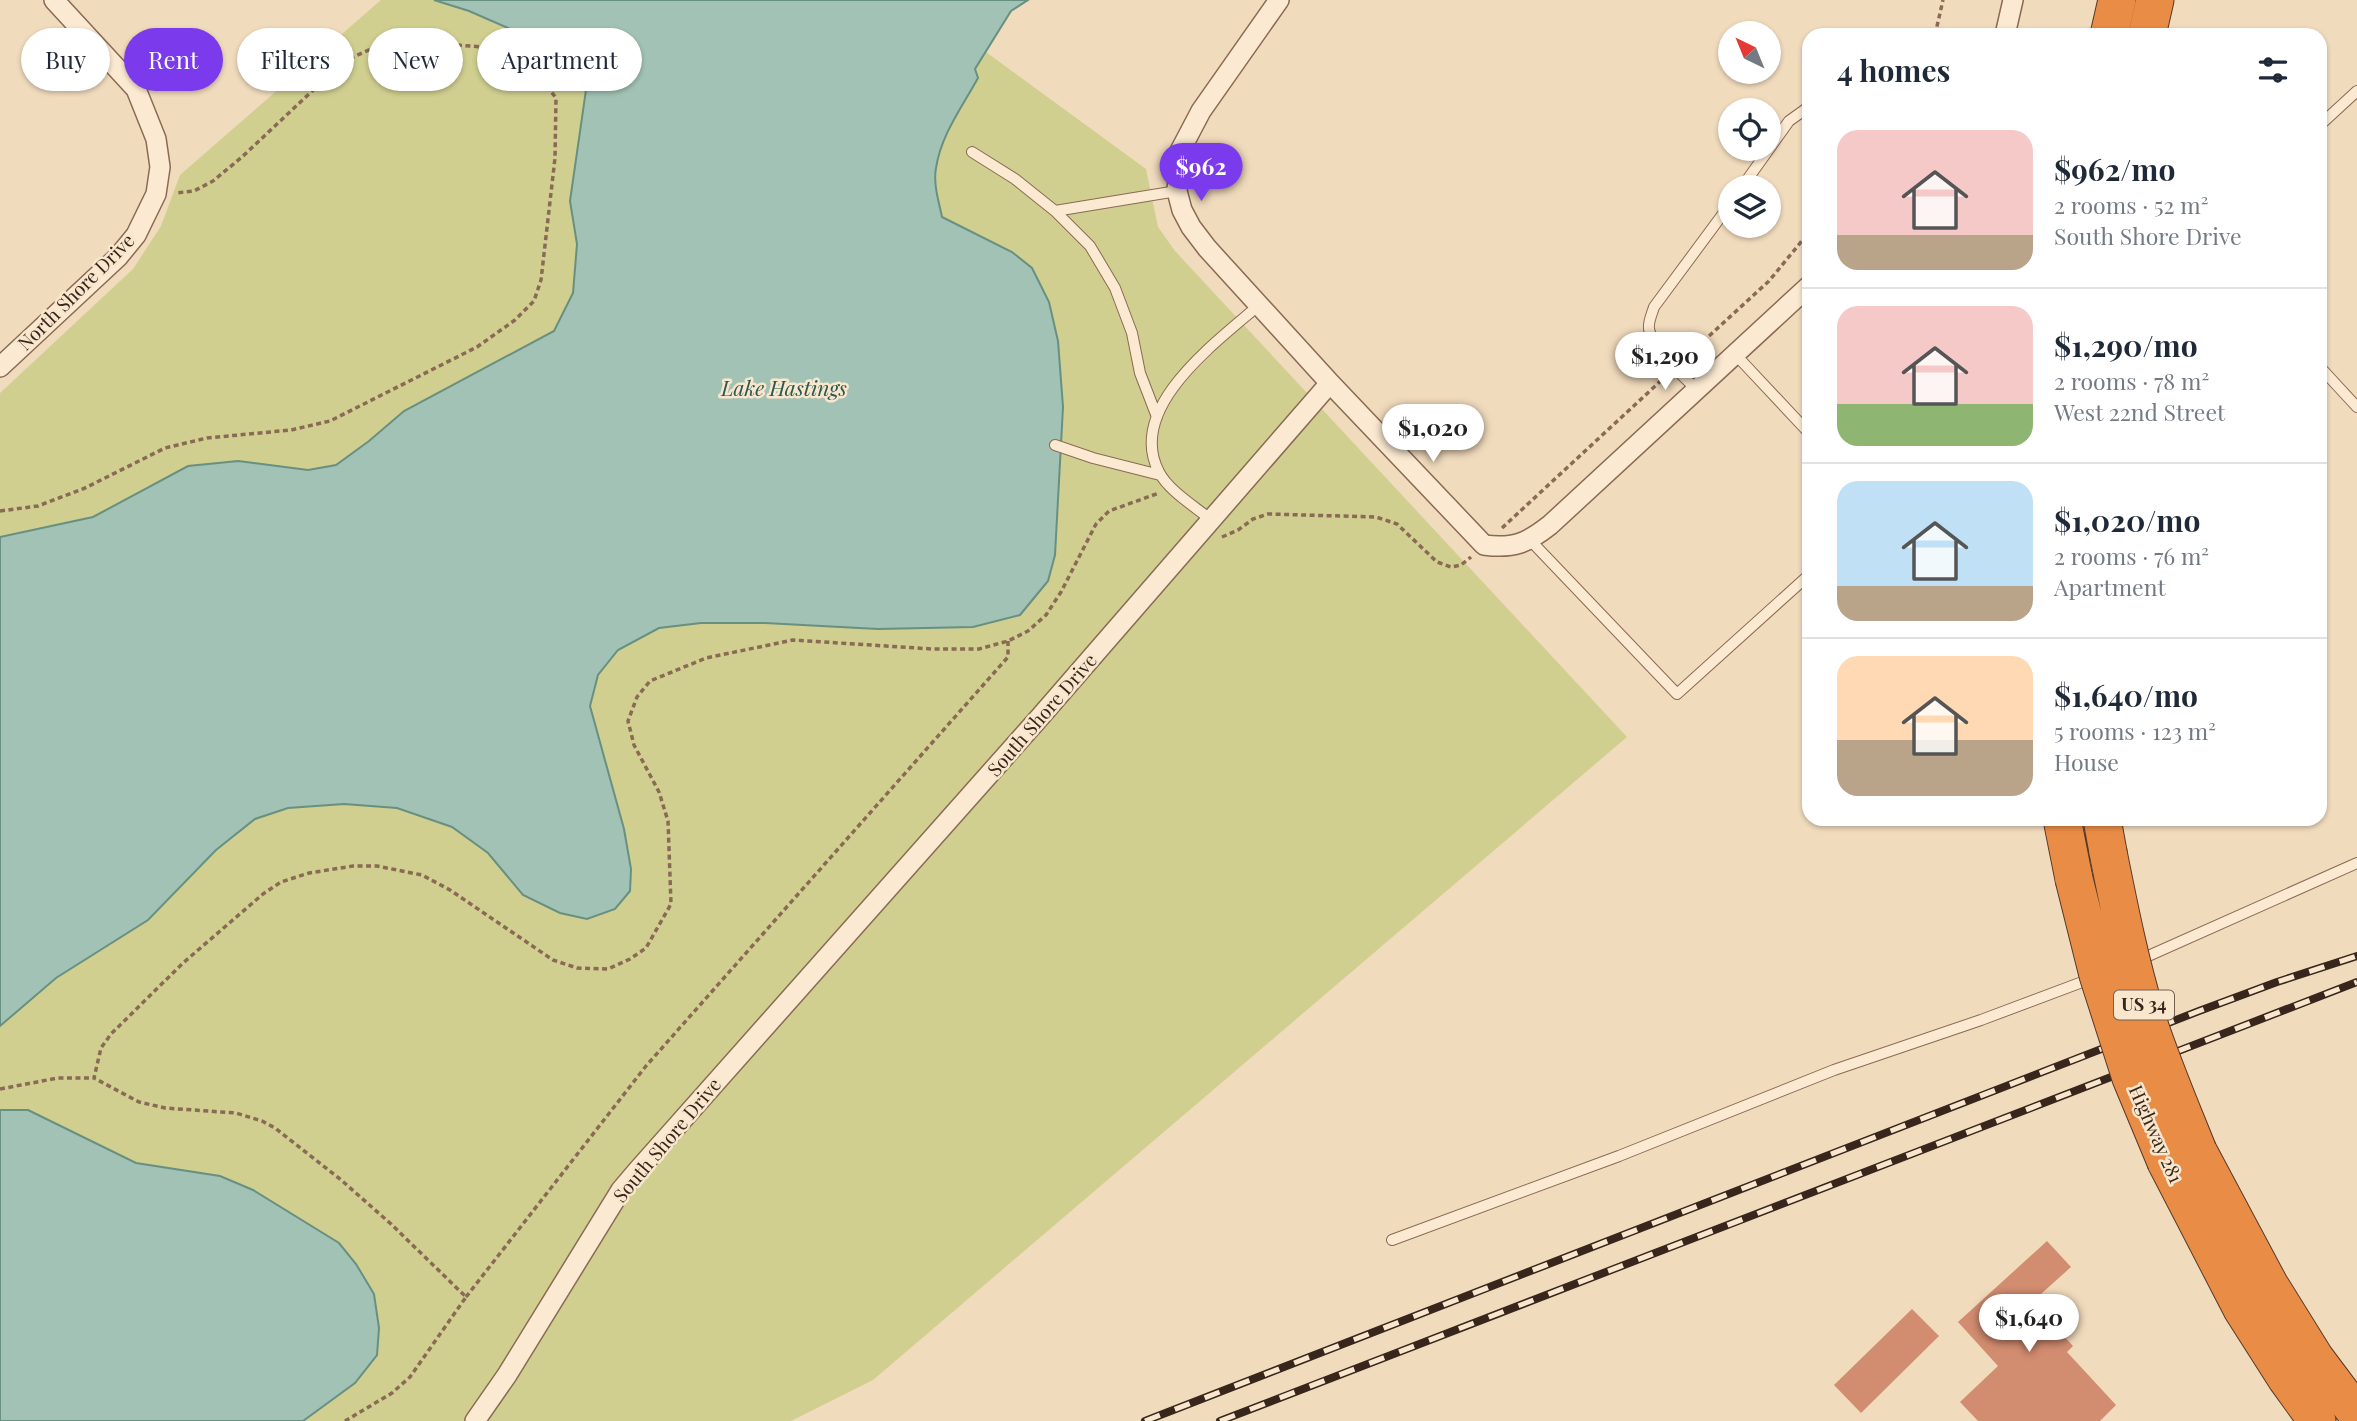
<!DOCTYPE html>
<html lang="en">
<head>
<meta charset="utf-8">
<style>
  body { margin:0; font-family:"Playfair Display",serif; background:#f2f2f3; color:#1f2937; height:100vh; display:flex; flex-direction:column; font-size:26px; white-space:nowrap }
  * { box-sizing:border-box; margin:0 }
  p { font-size:23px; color:#747a83 }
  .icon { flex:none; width:38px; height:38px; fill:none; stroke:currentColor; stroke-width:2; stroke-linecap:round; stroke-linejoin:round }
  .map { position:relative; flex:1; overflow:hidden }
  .side { position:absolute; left:1802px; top:28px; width:525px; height:798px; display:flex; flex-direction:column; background:#fff; border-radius:21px; box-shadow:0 2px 5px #0004 }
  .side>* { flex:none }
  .top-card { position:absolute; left:21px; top:28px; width:665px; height:63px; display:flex; gap:14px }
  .needle { width:46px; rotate:317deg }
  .fabs { position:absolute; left:1718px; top:21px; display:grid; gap:14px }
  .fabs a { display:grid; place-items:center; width:63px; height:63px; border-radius:50%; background:#fff; box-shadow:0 2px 5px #0004; font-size:35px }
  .price { position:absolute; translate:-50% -60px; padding:0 16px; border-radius:24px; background:#fff; color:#222; font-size:23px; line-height:46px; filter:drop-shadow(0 2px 4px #0008) }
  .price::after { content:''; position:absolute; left:50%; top:42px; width:21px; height:16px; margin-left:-10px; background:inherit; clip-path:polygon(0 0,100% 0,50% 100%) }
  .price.selected { background:#7c3aed; color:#fff }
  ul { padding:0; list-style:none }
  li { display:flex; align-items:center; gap:21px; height:175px; padding:0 35px }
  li+li { border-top:2px solid #e0e1e3 }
  li span { display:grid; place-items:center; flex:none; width:196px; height:140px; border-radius:21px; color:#555 }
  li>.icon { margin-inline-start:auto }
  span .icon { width:84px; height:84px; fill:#fffc; stroke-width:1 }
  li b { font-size:30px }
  h2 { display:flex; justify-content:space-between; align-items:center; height:84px; padding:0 35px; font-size:30px }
  .chip { padding:0 24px; border-radius:32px; background:#fff; box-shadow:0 2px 5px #0004; font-size:24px; line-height:63px }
  .chip.selected { background:#7c3aed; color:#fff }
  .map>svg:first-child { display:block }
</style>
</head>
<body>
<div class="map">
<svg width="2357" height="1421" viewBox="0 0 2357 1421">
  <rect width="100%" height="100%" fill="#f1dbbd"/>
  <path fill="#d0cf90" d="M381,0H434L469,11L556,49L575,65L586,89L570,201L577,244L573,292L554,331L404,411L369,441L336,465L308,470L238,461L148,486L93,518L0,537V393L133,269L161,226L180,175Z
    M986,52L1146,169L1158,227L1175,251L1627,737L873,1380L791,1421H0V1026L56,978L148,920L216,850L255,819L288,808L344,804L397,808L452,827L488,853L523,895L630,891L631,869L624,829L590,706L598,675L618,650L659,628L701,623H765L878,629L973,627L1020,615L984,237L942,218C939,202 933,184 936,168C941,135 962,107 978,78L975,70Z"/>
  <path fill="#a1c2b4" stroke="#689081" stroke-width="2" d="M434,0H1028L1011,11L975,69L978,78C962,107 941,135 936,168C933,184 939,202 942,217L1012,252L1032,268L1049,302L1058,341L1063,407L1055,555L1048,581L1020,615L973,627L878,629L765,623H701L659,628L618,650L598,675L590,706L624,829L631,869L630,891L615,909L587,919L560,913L523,895L488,853L452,827L397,808L344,804L288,808L255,819L216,850L148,920L56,978L0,1026V537L93,517L188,466L238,461L308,470L336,465L369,441L404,411L554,331L573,293L577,244L570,201L586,90L575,65L556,49L469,11Z
    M28,1110L136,1163L220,1176L253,1190L339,1243L356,1264L374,1294L379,1328L377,1355L355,1383L303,1421H0V1110Z"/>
  <path fill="#d28c70" d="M2047,1241L2071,1267L2032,1302L2073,1346L2067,1352L2116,1405L2100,1421H1978L1960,1402L1998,1366L1958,1322Z
    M1912,1309L1939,1336L1861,1413L1834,1385Z"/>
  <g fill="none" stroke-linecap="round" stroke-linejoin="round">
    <g stroke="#8a6a55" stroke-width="12">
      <path id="lane" d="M2320,125L2357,91
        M972,152L1015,179L1055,211L1177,191
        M1742,187L1789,121L1810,106
        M1055,211L1090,246L1115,288L1132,333L1140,373L1157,417
        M1735,354L1810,434
        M2320,367L2357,407
        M1697,390C1682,375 1652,349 1649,329C1648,321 1652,314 1654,307L1731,203
        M1055,445L1093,458L1160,475
        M1210,519C1194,506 1168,490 1159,472C1125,407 1218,341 1259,305
        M1530,540L1677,694L1810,574
        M2137,961L2357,863
        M1392,1240L1619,1156L1834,1070L1981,1020L2093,978"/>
    </g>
    <g stroke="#8a6a55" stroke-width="22">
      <path id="street" d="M1279,0L1201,111L1180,151L1177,191L1182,210L1191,227L1207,248L1330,383L1484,545C1514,549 1527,543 1550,525L1810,285
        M2005,35L2013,0
        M0,367L118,257L136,235L156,194L160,167L156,139L136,89L54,0
        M475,1421L507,1375L621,1190L638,1170L1040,717L1330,383"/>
    </g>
    <g stroke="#57392a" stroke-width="39">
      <path id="highway" d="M2109,35L2117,0
        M2147,35L2155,0
        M2062,819L2074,879
        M2102,819L2108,852
        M2198,1151L2269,1284L2315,1358L2357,1414
        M2166,1162L2242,1309L2286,1378L2317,1421"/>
    </g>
    <path stroke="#8a6a55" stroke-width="3.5" stroke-dasharray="5 3.5" stroke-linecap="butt" d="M1935,35L1943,0
      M1684,359L1769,281L1810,231
      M0,511L38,506L85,488L165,448L207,438L291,430L330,421L477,347L515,320L534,301L541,280L555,158L556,98L543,81L525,65L483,47L405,41L371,49L344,61L242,157L213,181L194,191L175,193
      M1502,528L1666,376
      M1222,537L1238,530L1253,519L1268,514L1376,517L1397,524L1437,562L1451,567L1461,565L1471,557
      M0,1089L58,1078H94
      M466,1297L646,1066L1008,657V641
      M345,1421L392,1393L410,1377L466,1297L391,1224L340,1179L275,1128L262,1121L236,1113L165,1108L139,1102L94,1078L101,1048L111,1034L183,963L263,894L281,882L309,873L353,866H377L422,875L450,890L553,960L577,968L608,969L630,959L646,948L671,904L668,821L659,792L634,745L628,721L637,697L650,681L706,658L793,640L932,649H979L1008,641L1028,631L1046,615L1061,592L1096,524L1109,511L1159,493"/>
    <use href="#lane" stroke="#fbe9d1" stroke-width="10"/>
    <use href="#street" stroke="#fbe9d1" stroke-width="19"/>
    <use href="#highway" stroke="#e88c46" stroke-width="37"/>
    <g stroke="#38251b" stroke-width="8">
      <path id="rail" d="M1145,1421L2199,1011L2277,982L2357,956
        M1220,1421L2357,982"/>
    </g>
    <use href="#rail" stroke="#f8e6cd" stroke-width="5" stroke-dasharray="16" stroke-linecap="butt"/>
    <g stroke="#57392a" stroke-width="39" stroke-linecap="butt">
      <path id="highway-bridge" d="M2108,852C2119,907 2130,962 2146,1015C2161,1062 2180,1106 2198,1151
        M2074,879L2098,975L2131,1078L2166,1162"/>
    </g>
    <use href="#highway-bridge" stroke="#e88c46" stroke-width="37"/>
  </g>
  <g text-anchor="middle" stroke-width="5" stroke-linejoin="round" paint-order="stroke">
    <rect fill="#f8e6cd" stroke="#725f50" stroke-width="2" x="2114" y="990.5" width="60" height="29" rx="5"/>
    <g font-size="18" font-weight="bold" fill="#38251b">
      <text x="2144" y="1011">US 34</text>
    </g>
    <g font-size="19" fill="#38251b" stroke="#f8e6cd">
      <text transform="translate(76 292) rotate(-45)" y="7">North Shore Drive</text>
      <text transform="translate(1042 715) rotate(-49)" y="7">South Shore Drive</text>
      <text transform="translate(2156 1134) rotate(66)" y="7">Highway 281</text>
      <text transform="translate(667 1140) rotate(-50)" y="7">South Shore Drive</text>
    </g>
    <g font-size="21" font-style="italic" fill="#295950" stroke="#f8e6cd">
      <text x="784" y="396">Lake Hastings</text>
    </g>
  </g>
</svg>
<div class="fabs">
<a><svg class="needle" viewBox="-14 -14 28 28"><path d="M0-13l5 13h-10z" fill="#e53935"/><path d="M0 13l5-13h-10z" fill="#747a83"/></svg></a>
<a><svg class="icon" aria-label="locate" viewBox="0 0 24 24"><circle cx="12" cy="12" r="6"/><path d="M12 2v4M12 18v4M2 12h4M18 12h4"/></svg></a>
<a><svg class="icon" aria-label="layers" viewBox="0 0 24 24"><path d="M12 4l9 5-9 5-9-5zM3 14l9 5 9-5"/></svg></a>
</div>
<b class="price selected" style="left:1201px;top:203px">$962</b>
<b class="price" style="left:1665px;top:392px">$1,290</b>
<b class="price" style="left:1433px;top:464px">$1,020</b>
<b class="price" style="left:2029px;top:1354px">$1,640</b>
<div class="top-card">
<a class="chip">Buy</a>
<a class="chip selected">Rent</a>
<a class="chip">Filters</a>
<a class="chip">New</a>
<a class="chip">Apartment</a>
</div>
<section class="side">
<h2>4 homes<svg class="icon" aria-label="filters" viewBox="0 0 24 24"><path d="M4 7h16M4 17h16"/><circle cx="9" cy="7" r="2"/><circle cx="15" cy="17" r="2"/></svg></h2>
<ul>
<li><span style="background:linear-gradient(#f6c9c9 75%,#b9a48a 0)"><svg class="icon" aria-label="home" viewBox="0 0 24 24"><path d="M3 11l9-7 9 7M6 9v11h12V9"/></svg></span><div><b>$962/mo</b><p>2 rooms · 52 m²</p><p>South Shore Drive</p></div></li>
<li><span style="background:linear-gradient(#f6c9c9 70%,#8fb573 0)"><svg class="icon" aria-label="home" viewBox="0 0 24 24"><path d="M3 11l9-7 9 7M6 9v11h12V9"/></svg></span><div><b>$1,290/mo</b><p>2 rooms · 78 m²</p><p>West 22nd Street</p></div></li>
<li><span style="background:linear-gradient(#bfe0f5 75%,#b9a48a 0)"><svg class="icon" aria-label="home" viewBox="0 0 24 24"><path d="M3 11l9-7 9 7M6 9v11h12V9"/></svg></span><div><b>$1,020/mo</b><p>2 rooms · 76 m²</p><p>Apartment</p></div></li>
<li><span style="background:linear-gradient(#ffd9b3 60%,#b9a48a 0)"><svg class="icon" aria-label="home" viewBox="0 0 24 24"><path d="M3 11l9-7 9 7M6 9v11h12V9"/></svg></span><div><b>$1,640/mo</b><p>5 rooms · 123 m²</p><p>House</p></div></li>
</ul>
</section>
</div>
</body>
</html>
